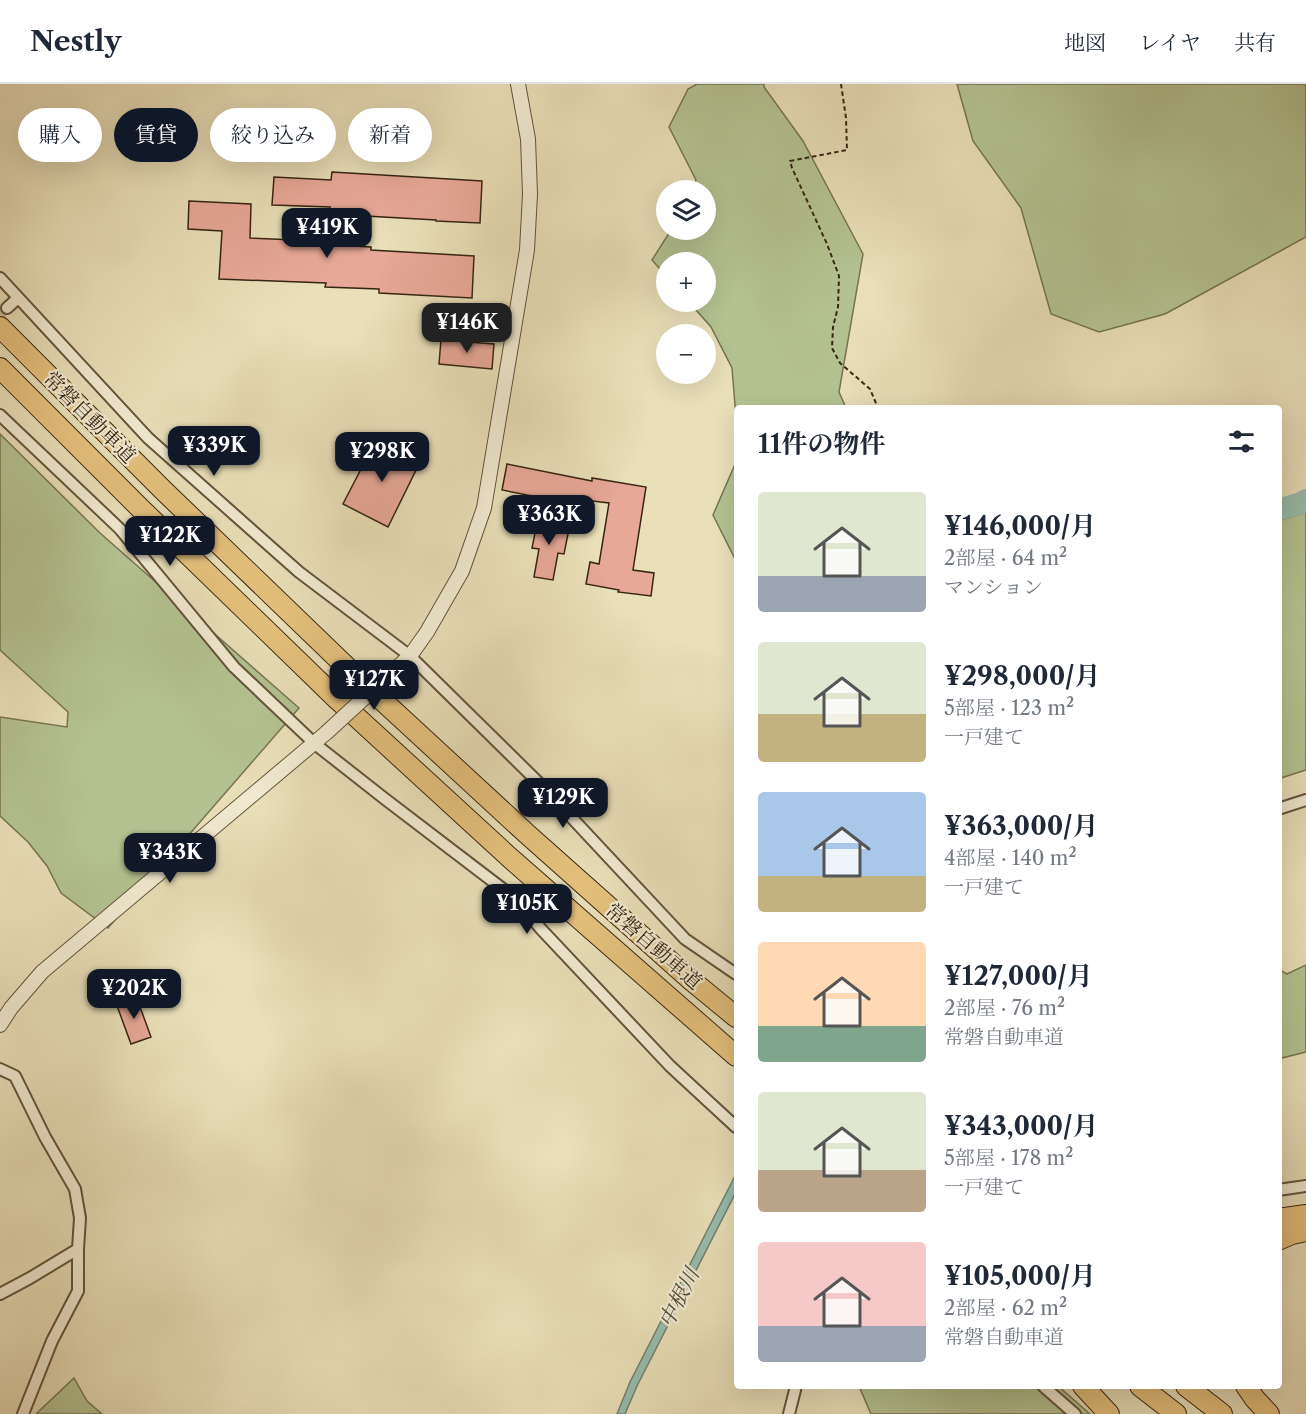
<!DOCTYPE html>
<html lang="ja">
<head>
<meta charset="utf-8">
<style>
  body { margin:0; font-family:"Libre Caslon Text","Noto Serif JP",serif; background:#f2f2f3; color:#1f2937; height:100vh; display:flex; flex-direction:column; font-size:22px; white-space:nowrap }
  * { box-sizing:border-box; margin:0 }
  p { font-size:20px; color:#747a83 }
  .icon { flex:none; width:33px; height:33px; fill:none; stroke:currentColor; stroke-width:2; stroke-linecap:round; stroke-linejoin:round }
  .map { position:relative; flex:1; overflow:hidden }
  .sheet { position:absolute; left:734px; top:321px; width:548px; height:984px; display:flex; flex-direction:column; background:#fff; border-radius:6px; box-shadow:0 6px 24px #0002 }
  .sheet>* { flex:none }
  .hud { position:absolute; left:18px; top:24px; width:570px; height:54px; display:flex; gap:12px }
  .buttons { position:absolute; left:656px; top:96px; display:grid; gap:12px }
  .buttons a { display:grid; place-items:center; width:60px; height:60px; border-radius:50%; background:#fff; box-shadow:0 6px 24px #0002; font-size:30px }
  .price { position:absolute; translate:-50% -51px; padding:0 14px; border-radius:12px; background:#111827; color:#fff; font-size:20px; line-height:39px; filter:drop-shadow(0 2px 3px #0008) }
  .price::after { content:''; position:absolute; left:50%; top:36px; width:18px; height:14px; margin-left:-9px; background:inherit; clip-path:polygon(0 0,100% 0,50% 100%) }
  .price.active { background:#222; color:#fff }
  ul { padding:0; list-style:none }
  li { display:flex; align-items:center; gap:18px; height:150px; padding:0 24px }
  li span { display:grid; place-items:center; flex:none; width:168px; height:120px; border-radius:6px; color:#555 }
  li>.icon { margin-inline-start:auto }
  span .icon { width:72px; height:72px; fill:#fffc; stroke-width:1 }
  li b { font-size:26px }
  h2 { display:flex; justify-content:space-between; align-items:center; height:72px; padding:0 24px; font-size:26px }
  .pill { padding:0 21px; border-radius:27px; background:#fff; box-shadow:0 6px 24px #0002; font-size:21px; line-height:54px }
  .pill.active { background:#111827; color:#fff }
  header { display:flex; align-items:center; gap:36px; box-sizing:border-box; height:84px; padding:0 30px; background:#fff; border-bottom:2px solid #e0e1e3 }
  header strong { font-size:28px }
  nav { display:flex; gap:33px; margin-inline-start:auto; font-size:21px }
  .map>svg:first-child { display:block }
</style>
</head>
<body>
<header>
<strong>Nestly</strong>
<nav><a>地図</a><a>レイヤ</a><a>共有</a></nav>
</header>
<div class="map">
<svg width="1306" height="1330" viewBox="0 0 1306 1330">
  <rect width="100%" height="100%" fill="#e9dfb8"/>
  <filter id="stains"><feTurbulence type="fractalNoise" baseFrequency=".00333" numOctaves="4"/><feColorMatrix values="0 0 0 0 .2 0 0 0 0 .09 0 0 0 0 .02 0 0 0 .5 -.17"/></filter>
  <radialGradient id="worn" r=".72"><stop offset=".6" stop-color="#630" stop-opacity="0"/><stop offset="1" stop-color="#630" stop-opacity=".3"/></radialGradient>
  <path fill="#b4c291" stroke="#767452" stroke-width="1.5" d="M697,0H764V3L803,57L863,170L839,308L846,324H736V333L732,284L711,243L689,218H705V178H666V192L652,176L671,146H705V106H691L696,96L669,43L688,5Z
    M957,0H1306V153L1165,230L1099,248L1051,230L1021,124L973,57Z
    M0,350L100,449L299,624L108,844L61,809L47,782L28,758L0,732V633L67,643L68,628L0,566Z
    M736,378V477L713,431Z
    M1306,428V686L1278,695V437Z
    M1306,881V968L1278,975V885L1287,890Z
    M74,1294L87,1317L102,1330H36Z
    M859,1302H1058L1090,1330H871Z"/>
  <path fill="#97bdad" stroke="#71806f" stroke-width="1.5" d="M736,1090V1108L637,1302L625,1330H617L630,1298Z"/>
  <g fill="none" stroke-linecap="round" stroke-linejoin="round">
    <path stroke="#97bdad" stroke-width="22" d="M1278,426L1301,419L1306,416"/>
  </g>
  <path fill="#e7a897" stroke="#372513" stroke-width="1.5" d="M332,88L482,97L480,139L436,137V136L330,130V123L272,121L274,93L331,96Z
    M189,117L251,120L250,154L319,157V160L371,163V166L474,172L472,214L379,209V205L325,203L326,199L219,195L222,147L188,145Z
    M441,256L494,260L492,285L439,280Z
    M376,356L420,378L388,443L343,420Z
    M507,380L592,397V394L646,403L633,486L654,489L651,512L618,508L619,506L586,500L590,478L599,480L609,419L584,416L583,422L502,406Z
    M538,434L570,440L564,470L558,469L553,496L534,493L539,465L532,464Z
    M136,912L151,953L131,960L116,919Z"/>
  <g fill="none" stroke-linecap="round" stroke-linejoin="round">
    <path stroke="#c5ba97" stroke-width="10" stroke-dasharray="10 5" stroke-linecap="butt" d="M0,231L7,224"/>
    <g stroke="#64543c" stroke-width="14">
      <path id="minor" d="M0,194L148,354L299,488L410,572L543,703L685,855L736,890
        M7,224L18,214
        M0,331L120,445L234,583L315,660L385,715L516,815L541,845L670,982L736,1043
        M1278,725L1306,716
        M0,985L15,992L45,1053L75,1105L80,1134L78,1165V1207L52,1257L23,1330
        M1278,1106L1306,1102
        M0,1210L30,1194L78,1165
        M1043,1302L1075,1330
        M789,1330L796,1302"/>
    </g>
    <g stroke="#64543c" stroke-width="16">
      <path id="tertiary" d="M400,581L410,572L427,548L462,487L484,424L527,166L530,110L528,55L518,0
        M0,941L11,924L42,888L326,649"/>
    </g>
    <g stroke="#372513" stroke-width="22">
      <path id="motorway" d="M0,243L163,406L359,595L527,750L691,896L736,933
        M0,284L139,423L338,616L509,773L736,972
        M1278,1135L1306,1131
        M1278,1156L1292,1150L1306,1147
        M1083,1302L1109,1330
        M1140,1302L1176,1330
        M1186,1302L1222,1330
        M1246,1302L1255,1315L1269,1330"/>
    </g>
    <path stroke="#372513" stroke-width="2" stroke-dasharray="4.5 3" stroke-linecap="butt" d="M841,0L846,34L847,66L790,77L792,84L827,160L839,192L838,223L833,243L832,264L840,279L870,305L878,324"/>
    <use href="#minor" stroke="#f1ead1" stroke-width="10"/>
    <use href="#tertiary" stroke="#f1ead1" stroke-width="14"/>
    <use href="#motorway" stroke="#e4c07c" stroke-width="20"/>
    <g stroke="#64543c" stroke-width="16" stroke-linecap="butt">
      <path id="tertiary-bridge" d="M326,649L400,581"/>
    </g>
    <use href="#tertiary-bridge" stroke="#f1ead1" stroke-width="14"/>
  </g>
  <g text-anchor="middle" stroke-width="4.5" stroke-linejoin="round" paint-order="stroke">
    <g font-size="20" fill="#372513" stroke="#f1ead1">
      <text transform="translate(90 333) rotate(45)" y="7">常磐自動車道</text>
      <text transform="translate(654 862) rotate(41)" y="7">常磐自動車道</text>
    </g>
    <g font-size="21" font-style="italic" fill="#4f4b3a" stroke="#f1ead1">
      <text transform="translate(679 1214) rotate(-63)" y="7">中根川</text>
    </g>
  </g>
  <rect width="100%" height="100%" filter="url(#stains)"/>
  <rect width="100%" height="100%" fill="url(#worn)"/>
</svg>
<div class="buttons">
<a><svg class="icon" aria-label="layers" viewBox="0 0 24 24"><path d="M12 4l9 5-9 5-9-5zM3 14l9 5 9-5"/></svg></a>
<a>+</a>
<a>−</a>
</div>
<b class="price" style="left:327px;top:175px">¥419K</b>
<b class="price active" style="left:467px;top:270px">¥146K</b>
<b class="price" style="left:214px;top:393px">¥339K</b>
<b class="price" style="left:382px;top:399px">¥298K</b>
<b class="price" style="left:549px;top:462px">¥363K</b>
<b class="price" style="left:170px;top:483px">¥122K</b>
<b class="price" style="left:374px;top:627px">¥127K</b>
<b class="price" style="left:563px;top:745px">¥129K</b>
<b class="price" style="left:170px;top:800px">¥343K</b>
<b class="price" style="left:527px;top:851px">¥105K</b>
<b class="price" style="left:134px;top:936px">¥202K</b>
<div class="hud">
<a class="pill">購入</a>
<a class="pill active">賃貸</a>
<a class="pill">絞り込み</a>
<a class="pill">新着</a>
</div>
<section class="sheet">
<h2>11件の物件<svg class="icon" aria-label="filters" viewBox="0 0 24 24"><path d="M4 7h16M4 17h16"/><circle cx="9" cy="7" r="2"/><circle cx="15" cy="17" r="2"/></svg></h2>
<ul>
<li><span style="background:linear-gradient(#dfe7d0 70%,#9aa5b1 0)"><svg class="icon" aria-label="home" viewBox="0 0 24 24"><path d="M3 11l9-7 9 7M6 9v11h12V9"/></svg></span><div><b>¥146,000/月</b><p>2部屋 · 64 m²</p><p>マンション</p></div></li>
<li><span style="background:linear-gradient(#dfe7d0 60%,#c2b280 0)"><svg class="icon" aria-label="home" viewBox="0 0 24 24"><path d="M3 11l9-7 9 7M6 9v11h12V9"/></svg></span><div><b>¥298,000/月</b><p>5部屋 · 123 m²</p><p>一戸建て</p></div></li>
<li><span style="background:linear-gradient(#a9c7e8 70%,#c2b280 0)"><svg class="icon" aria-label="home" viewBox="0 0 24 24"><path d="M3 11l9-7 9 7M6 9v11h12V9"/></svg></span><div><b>¥363,000/月</b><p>4部屋 · 140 m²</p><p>一戸建て</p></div></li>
<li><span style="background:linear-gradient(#ffd9b3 70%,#7fa58c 0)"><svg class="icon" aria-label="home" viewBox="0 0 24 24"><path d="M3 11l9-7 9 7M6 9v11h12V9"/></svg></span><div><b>¥127,000/月</b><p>2部屋 · 76 m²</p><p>常磐自動車道</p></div></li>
<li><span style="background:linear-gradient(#dfe7d0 65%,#b9a48a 0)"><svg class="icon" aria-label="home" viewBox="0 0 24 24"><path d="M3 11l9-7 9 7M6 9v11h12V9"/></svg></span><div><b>¥343,000/月</b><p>5部屋 · 178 m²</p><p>一戸建て</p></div></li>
<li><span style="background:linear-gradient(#f6c9c9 70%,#9aa5b1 0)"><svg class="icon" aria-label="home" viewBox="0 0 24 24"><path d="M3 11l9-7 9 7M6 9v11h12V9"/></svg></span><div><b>¥105,000/月</b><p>2部屋 · 62 m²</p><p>常磐自動車道</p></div></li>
</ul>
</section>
</div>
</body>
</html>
